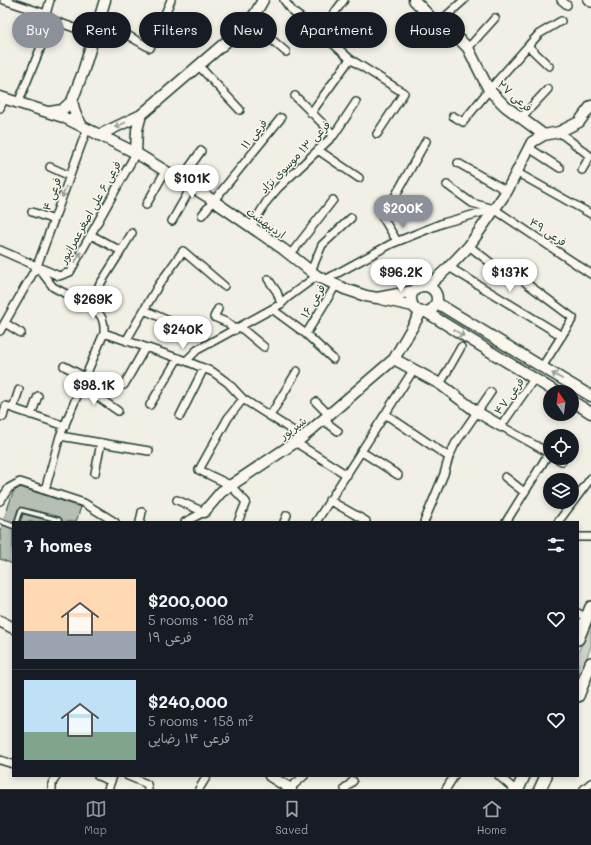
<!DOCTYPE html>
<html lang="en">
<head>
<meta charset="utf-8">
<style>
  body { margin:0; font-family:Mali,"Playpen Sans Arabic",sans-serif; background:#20242c; color:#f1f3f6; height:100vh; display:flex; flex-direction:column; font-size:15px; white-space:nowrap }
  * { box-sizing:border-box; margin:0 }
  p { font-size:13px; color:#9ea1a6 }
  .icon { flex:none; width:22px; height:22px; fill:none; stroke:currentColor; stroke-width:2; stroke-linecap:round; stroke-linejoin:round }
  .map { position:relative; flex:1; overflow:hidden }
  .panel { position:absolute; left:12px; top:521px; width:567px; height:256px; display:flex; flex-direction:column; background:#171b24; border-radius:0px; box-shadow:0 2px 6px #0003 }
  .panel>* { flex:none }
  .guide { position:absolute; left:12px; top:12px; width:567px; height:36px; display:flex; gap:8px }
  .needle { width:26px; rotate:346deg }
  .buttons { position:absolute; left:543px; top:385px; display:grid; gap:8px }
  .buttons a { display:grid; place-items:center; width:36px; height:36px; border-radius:50%; background:#171b24; box-shadow:0 2px 6px #0003; font-size:20px }
  .price { position:absolute; translate:-50% -34px; padding:0 9px; border-radius:14px; background:#fff; color:#222; font-size:13px; line-height:26px; filter:drop-shadow(0 1px 2px #0008) }
  .price::after { content:''; position:absolute; left:50%; top:24px; width:12px; height:9px; margin-left:-6px; background:inherit; clip-path:polygon(0 0,100% 0,50% 100%) }
  .price.current { background:#8c9099; color:#fff }
  ul { padding:0; list-style:none }
  li { display:flex; align-items:center; gap:12px; height:100px; padding:0 12px }
  li+li { border-top:1px solid #363941 }
  li span { display:grid; place-items:center; flex:none; width:112px; height:80px; border-radius:0px; color:#555 }
  li>.icon { margin-inline-start:auto }
  span .icon { width:48px; height:48px; fill:#fffc; stroke-width:1 }
  li b { font-size:17px }
  h2 { display:flex; justify-content:space-between; align-items:center; height:48px; padding:0 12px; font-size:17px }
  .chip { padding:0 14px; border-radius:18px; background:#171b24; box-shadow:0 2px 6px #0003; font-size:14px; line-height:36px }
  .chip.current { background:#8c9099; color:#fff }
  .tab-bar { display:flex; justify-content:space-around; align-items:center; height:56px; border-top:1px solid #363941; background:#171b24; font-size:11px; color:#9ea1a6 }
  .tab-bar a { display:grid; justify-items:center; gap:2px }
  .tab-bar .current { color:#8c9099 }
  .map>svg:first-child { display:block }
</style>
</head>
<body>
<div class="map">
<svg width="591" height="789" viewBox="0 0 591 789">
  <rect width="100%" height="100%" fill="#f2f0e5"/>
  <filter id="ink" filterUnits="userSpaceOnUse"><feTurbulence type="fractalNoise" baseFrequency=".025" numOctaves="2"/><feDisplacementMap in="SourceGraphic" scale="8" xChannelSelector="R" yChannelSelector="G"/><feConvolveMatrix kernelMatrix="1 2 1 2 8 2 1 2 1" color-interpolation-filters="sRGB"/></filter>
  <g filter="url(#ink)">
    <path fill="#cfd2c8" stroke="#77887e" d="M591,621V646L578,680V653Z"/>
    <path fill="#b7beb3" stroke="#1f3d34" d="M20,487L81,507L76,522H62V519L60,517L21,507L18,509L14,522L4,519L13,492Z
      M23,514L54,522H20Z
      M2,525L13,529V564L0,559V531Z"/>
    <g fill="none" stroke-linecap="round" stroke-linejoin="round">
      <g stroke="#1f3d34" stroke-width="6">
        <path id="lane" d="M0,521L13,526
          M17,522L21,510L59,520V522"/>
      </g>
      <g stroke="#1f3d34" stroke-width="10">
        <path id="street" d="M4,0L46,14L52,20L94,35
          M284,0L293,12L320,32L350,59L404,93L377,134
          M561,0L567,5
          M587,0L591,3
          M46,14L50,0
          M99,19L150,48L171,0
          M249,20L286,52
          M437,24L464,0
          M320,32L344,0
          M528,46L539,34L561,21
          M468,48L495,18
          M199,66L240,110
          M295,96L334,135
          M18,103L52,20
          M0,108L4,99
          M311,113L350,59
          M453,116L463,122L489,90L528,46L549,66
          M521,118L548,89
          M559,132L590,156L582,170
          M529,148L560,168
          M318,150L359,178
          M458,163L507,191
          M50,167L70,176
          M516,172L591,214
          M181,179L201,151
          M447,185L472,203L494,209L591,274
          M146,205L166,170
          M32,212L54,220
          M202,215L281,118
          M172,221L192,186
          M251,227L267,201L278,188L334,135L356,102
          M91,235L121,251L132,233
          M397,241L383,218L426,141
          M469,246L509,277
          M0,250L59,276L70,272L136,153
          M290,255L333,200
          M37,266L53,287L87,305L121,251
          M449,267L562,336
          M311,271L322,245L351,218
          M268,279L277,292L281,304
          M325,280L391,244L443,223L494,209
          M526,283L573,318L542,367
          M218,309L214,317L228,323L235,330
          M272,309L306,334L336,285
          M144,310L187,329
          M5,323L21,333
          M240,327L264,347
          M0,331L37,266L87,129
          M104,333L186,361L213,372L228,383L243,399L303,437
          M306,334L333,359
          M126,341L158,286L183,251L224,286
          M186,361L197,350L281,304L287,298L317,276
          M64,366L85,377
          M440,384L461,347
          M124,385L145,348
          M82,386L118,411
          M316,402L329,415
          M150,405L178,358
          M13,408L19,390
          M385,414L449,457
          M31,415L38,396
          M180,416L204,368
          M270,416L297,371
          M3,417L6,406L65,426
          M323,420L338,431
          M60,436L149,451
          M295,442L347,475
          M362,452L398,475
          M556,458L562,461
          M95,473L101,443
          M505,477L524,492
          M45,490L60,436L104,333C105,319 100,311 87,305
          M177,500L204,512
          M329,500L366,521
          M0,501L9,488L20,482L84,503L115,522
          M140,522L142,512
          M185,522L204,512
          M238,522L246,502L230,485L199,470L228,418L243,399
          M284,522L287,515
          M316,522L414,369
          M424,522L444,474L449,457L455,444L491,392
          M506,522L549,453L501,426L534,379
          M558,522L591,478
          M578,537H591
          M578,613L587,618
          M0,760L13,764
          M98,776L111,781
          M128,776L147,784L148,789
          M499,776L514,789
          M290,788L304,776
          M52,789V784L56,776
          M108,789L113,776
          M199,789L207,776
          M345,789L353,781
          M446,789L454,776
          M584,789L591,783"/>
      </g>
      <g stroke="#1f3d34" stroke-width="13">
        <path id="secondary" d="M414,0L437,24L457,37L468,48L489,90L505,106L544,135
          M0,97L63,117L136,153L208,197L283,249L317,276L345,289L366,296L377,298L414,291
          M72,101L83,72L105,0
          M50,112L62,110L72,101L75,113L82,126
          M99,135L141,115L240,30L255,14L263,0
          M136,153L137,130L141,115
          M411 299a13 13 0 1 1 26 0a13 13 0 1 1-26 0Z
          M428,286L449,267L469,246L507,191L532,142L544,135L559,132L579,122L591,106
          M381,299L413,306
          M437,303L542,367L591,396
          M426,312L556,392
          M394,359L440,384L477,412L501,426
          M572,401L591,413
          M204,512L221,492L303,437L394,359L421,312
          M0,621L13,628
          M270,776L291,789"/>
      </g>
      <g stroke="#1f3d34" stroke-width="14">
        <path id="primary" d="M578,639L591,607
          M578,696L591,663
          M518,789L524,776
          M540,789L546,776"/>
      </g>
      <use href="#lane" stroke="#fbf7ec" stroke-width="3.5"/>
      <use href="#street" stroke="#fbf7ec" stroke-width="7"/>
      <use href="#secondary" stroke="#fbf7ec" stroke-width="10"/>
      <use href="#primary" stroke="#fbf7ec" stroke-width="11"/>
    </g>
    <defs><path id="oneway-shaft" d="M-6 0H5M1.5-3L5.5 0L1.5 3" fill="none" stroke-width="1.6" stroke-linecap="round" stroke-linejoin="round"/></defs>
    <g stroke="#8d9a90">
      <use href="#oneway-shaft" transform="translate(120 125) rotate(155)"/>
      <use href="#oneway-shaft" transform="translate(64 192) rotate(110)"/>
      <use href="#oneway-shaft" transform="translate(78 257) rotate(-61)"/>
      <use href="#oneway-shaft" transform="translate(459 333) rotate(32)"/>
      <use href="#oneway-shaft" transform="translate(557 376) rotate(-150)"/>
    </g>
  </g>
  <g text-anchor="middle" stroke-width="3" stroke-linejoin="round" paint-order="stroke">
    <g font-size="11" fill="#1f3d34" stroke="#fbf7ec">
      <text transform="translate(515 96) rotate(41)" y="4">فرعی ۲۷</text>
      <text transform="translate(254 134) rotate(-51)" y="4">فرعی ۱۱</text>
      <text transform="translate(295 157) rotate(-46)" y="4">فرعی ۱‍۳ موسوی نژاد</text>
      <text transform="translate(52 194) rotate(-70)" y="4">فرعی ۴</text>
      <text transform="translate(90 212) rotate(-61)" y="4">فرعی ۶ علی اصغرعمرانپور</text>
      <text transform="translate(266 223) rotate(35)" y="4">اردیبهشت</text>
      <text transform="translate(548 232) rotate(33)" y="4">فرعی ۴۹</text>
      <text transform="translate(313 301) rotate(-59)" y="4">فرعی ۱۶</text>
      <text transform="translate(509 396) rotate(-54)" y="4">فرعی ۴۷</text>
      <text transform="translate(293 428) rotate(-37)" y="4">شیرپور</text>
    </g>
  </g>
</svg>
<div class="buttons">
<a><svg class="needle" viewBox="-14 -14 28 28"><path d="M0-13l5 13h-10z" fill="#e53935"/><path d="M0 13l5-13h-10z" fill="#9ea1a6"/></svg></a>
<a><svg class="icon" aria-label="locate" viewBox="0 0 24 24"><circle cx="12" cy="12" r="6"/><path d="M12 2v4M12 18v4M2 12h4M18 12h4"/></svg></a>
<a><svg class="icon" aria-label="layers" viewBox="0 0 24 24"><path d="M12 4l9 5-9 5-9-5zM3 14l9 5 9-5"/></svg></a>
</div>
<b class="price" style="left:192px;top:199px">$101K</b>
<b class="price current" style="left:403px;top:229px">$200K</b>
<b class="price" style="left:401px;top:293px">$96.2K</b>
<b class="price" style="left:510px;top:293px">$137K</b>
<b class="price" style="left:93px;top:320px">$269K</b>
<b class="price" style="left:183px;top:350px">$240K</b>
<b class="price" style="left:94px;top:406px">$98.1K</b>
<div class="guide">
<a class="chip current">Buy</a>
<a class="chip">Rent</a>
<a class="chip">Filters</a>
<a class="chip">New</a>
<a class="chip">Apartment</a>
<a class="chip">House</a>
</div>
<section class="panel">
<h2>7 homes<svg class="icon" aria-label="filters" viewBox="0 0 24 24"><path d="M4 7h16M4 17h16"/><circle cx="9" cy="7" r="2"/><circle cx="15" cy="17" r="2"/></svg></h2>
<ul>
<li><span style="background:linear-gradient(#ffd9b3 65%,#9aa5b1 0)"><svg class="icon" aria-label="home" viewBox="0 0 24 24"><path d="M3 11l9-7 9 7M6 9v11h12V9"/></svg></span><div><b>$200,000</b><p>5 rooms · 168 m²</p><p>فرعی ۱۹</p></div><svg class="icon" aria-label="heart" viewBox="0 0 24 24"><path d="M12 20l-8-8c-3-5 5-10 8-4 3-6 11-1 8 4z"/></svg></li>
<li><span style="background:linear-gradient(#bfe0f5 65%,#7fa58c 0)"><svg class="icon" aria-label="home" viewBox="0 0 24 24"><path d="M3 11l9-7 9 7M6 9v11h12V9"/></svg></span><div><b>$240,000</b><p>5 rooms · 158 m²</p><p>فرعی ۱۴ رضایی</p></div><svg class="icon" aria-label="heart" viewBox="0 0 24 24"><path d="M12 20l-8-8c-3-5 5-10 8-4 3-6 11-1 8 4z"/></svg></li>
</ul>
</section>
</div>
<nav class="tab-bar">
<a class="current"><svg class="icon" aria-label="map" viewBox="0 0 24 24"><path d="M3 6l6-2 6 2 6-2v14l-6 2-6-2-6 2zM9 4v14M15 6v14"/></svg>Map</a>
<a><svg class="icon" aria-label="saved" viewBox="0 0 24 24"><path d="M7 4h10v16l-5-4-5 4z"/></svg>Saved</a>
<a><svg class="icon" aria-label="home" viewBox="0 0 24 24"><path d="M3 11l9-7 9 7M6 9v11h12V9"/></svg>Home</a>
</nav>
</body>
</html>
